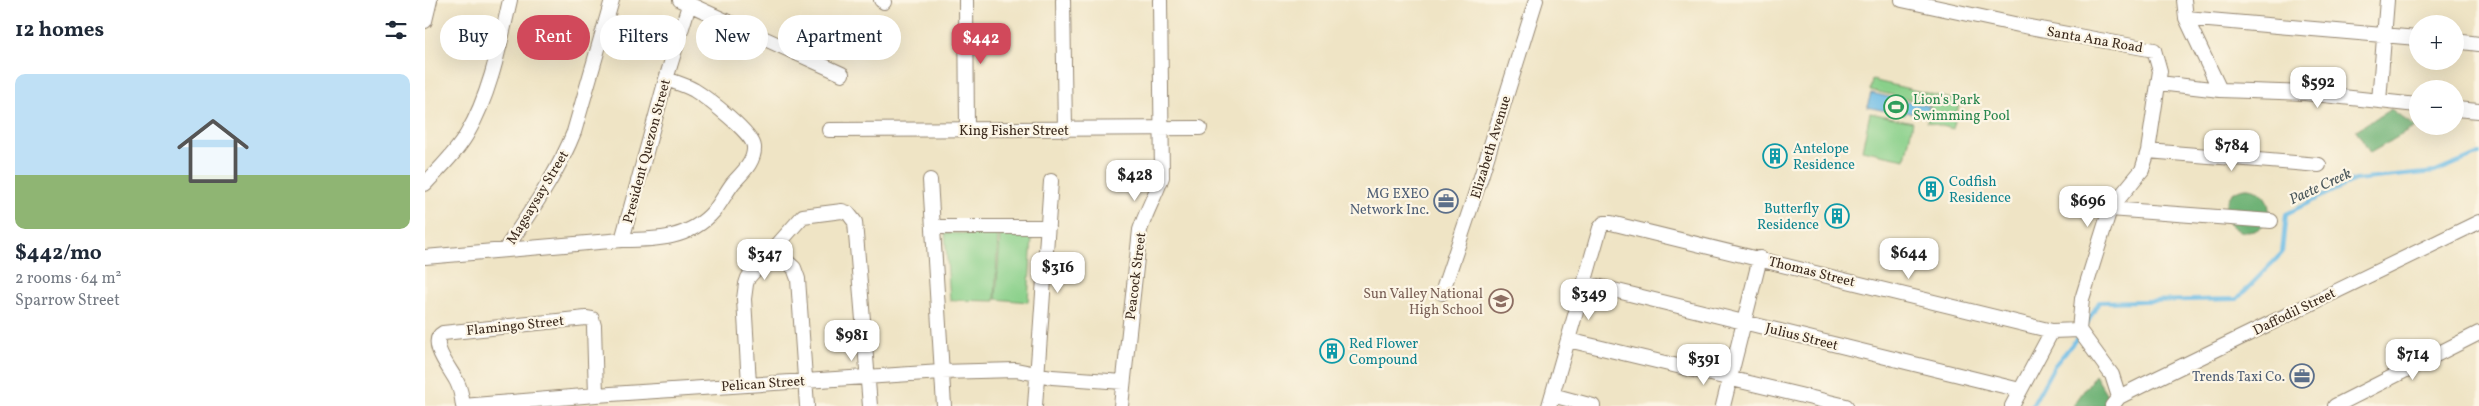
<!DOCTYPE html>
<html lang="en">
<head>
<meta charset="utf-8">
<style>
  body { margin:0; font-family:Vollkorn,serif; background:#f2f2f3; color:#1f2937; height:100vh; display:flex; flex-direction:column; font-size:19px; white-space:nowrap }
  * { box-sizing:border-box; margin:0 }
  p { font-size:16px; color:#747a83 }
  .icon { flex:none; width:28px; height:28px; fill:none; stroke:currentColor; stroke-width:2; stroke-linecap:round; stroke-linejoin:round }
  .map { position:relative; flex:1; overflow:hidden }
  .details { display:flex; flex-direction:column; background:#fff; width:425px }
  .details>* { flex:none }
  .top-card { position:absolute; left:15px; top:15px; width:475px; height:45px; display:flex; gap:10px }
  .controls { position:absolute; left:1984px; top:15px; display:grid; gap:10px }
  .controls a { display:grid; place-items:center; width:55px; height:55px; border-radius:50%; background:#fff; box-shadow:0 5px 20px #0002; font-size:25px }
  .price { position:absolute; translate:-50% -42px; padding:0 11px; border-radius:10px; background:#fff; color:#222; font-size:16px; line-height:32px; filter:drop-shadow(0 1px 2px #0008) }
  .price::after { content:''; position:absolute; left:50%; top:30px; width:15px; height:11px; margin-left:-8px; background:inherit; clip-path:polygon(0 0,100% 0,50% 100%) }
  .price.on { background:#d1495b; color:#fff }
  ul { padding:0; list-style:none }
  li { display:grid; align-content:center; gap:10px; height:265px; padding:0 15px }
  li+li { border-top:1px solid #e0e1e3 }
  li span { display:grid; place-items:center; height:155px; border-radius:10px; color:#555 }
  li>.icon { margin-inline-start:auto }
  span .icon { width:90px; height:90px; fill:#fffc; stroke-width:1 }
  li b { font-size:21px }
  h2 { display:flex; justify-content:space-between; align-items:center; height:60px; padding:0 15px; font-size:21px }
  .pill { padding:0 18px; border-radius:22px; background:#fff; box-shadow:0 5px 20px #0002; font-size:18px; line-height:45px }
  .pill.on { background:#d1495b; color:#fff }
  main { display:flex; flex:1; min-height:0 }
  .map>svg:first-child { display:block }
</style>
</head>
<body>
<main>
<section class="details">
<h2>12 homes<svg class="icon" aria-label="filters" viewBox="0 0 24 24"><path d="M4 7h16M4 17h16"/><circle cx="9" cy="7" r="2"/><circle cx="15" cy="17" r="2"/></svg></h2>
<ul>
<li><span style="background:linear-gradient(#bfe0f5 65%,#8fb573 0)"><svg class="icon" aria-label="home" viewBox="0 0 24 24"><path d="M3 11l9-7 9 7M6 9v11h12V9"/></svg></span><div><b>$442/mo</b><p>2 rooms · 64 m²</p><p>Sparrow Street</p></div></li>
</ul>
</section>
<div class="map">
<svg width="2054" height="406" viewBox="0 0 2054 406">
  <rect width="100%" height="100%" fill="#fcf5e5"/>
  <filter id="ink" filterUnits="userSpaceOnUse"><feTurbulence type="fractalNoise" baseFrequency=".02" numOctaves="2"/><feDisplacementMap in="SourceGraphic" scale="10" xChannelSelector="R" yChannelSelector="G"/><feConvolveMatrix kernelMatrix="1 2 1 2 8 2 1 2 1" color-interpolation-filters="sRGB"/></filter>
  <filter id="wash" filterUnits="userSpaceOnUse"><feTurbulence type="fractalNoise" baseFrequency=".0096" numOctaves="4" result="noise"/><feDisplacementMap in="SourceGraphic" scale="20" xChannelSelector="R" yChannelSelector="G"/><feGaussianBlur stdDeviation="1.12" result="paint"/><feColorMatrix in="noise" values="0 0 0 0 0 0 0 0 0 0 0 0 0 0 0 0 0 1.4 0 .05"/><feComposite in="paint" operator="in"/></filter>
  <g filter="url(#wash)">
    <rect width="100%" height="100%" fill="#efe4c5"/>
    <path fill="#89d08a" stroke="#627d54" d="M1447,80L1535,101L1528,129L1502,122L1506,104L1445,90Z
      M1445,113L1488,122L1480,159L1437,150Z
      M520,233L573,234L570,301L525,300Z
      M575,235L607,237L603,302L571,299Z"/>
    <path fill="#6eb276" stroke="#546e4a" d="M1966,109L1990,127L1945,153L1931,130Z
      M1800 210a22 22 0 1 1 44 0a22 22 0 1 1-44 0Z
      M1670,375L1685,400L1680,406H1648Z"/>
    <path fill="#6bbbe6" stroke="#537282" d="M1446,93L1504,106L1501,117L1481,112L1480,115L1442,107Z"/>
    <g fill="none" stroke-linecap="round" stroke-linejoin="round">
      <path stroke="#6bbbe6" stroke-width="4" d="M1660,327L1674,302L1812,299L1857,253L1861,214L1930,180L2010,172L2054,154
        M1607,406L1629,366L1653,337"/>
    </g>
  </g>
  <g filter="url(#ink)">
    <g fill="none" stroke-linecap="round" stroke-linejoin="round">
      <g stroke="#958772" stroke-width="16">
        <path id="minor" d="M255,0L417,74
          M456,0L459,2
          M541,0L542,130
          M638,0L640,130
          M1477,0L1594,25L1729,50L1735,71L1723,151L1717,170L1685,209L1657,299L1654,330L1687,375L1694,397
          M1759,0L1761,18L1795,90
          M1761,18L1992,38
          M0,21L5,0
          M2030,41L2054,44
          M1734,83L1795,90L1880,93L1992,105
          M1954,101L1962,0
          M2030,109L2054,111
          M404,130L775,128
          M1723,151L1894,165
          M505,180L519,406
          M0,184C14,169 31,153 42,134C65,95 75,44 85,0
          M1685,209L1846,221
          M508,227H623
          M197,240L241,79L264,5
          M348,249L369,268L373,279L382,406
          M80,250C105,212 132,175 149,132L187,0
          M0,257L197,240C231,240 265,239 289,211C296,203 301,192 308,183C317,173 330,162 329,147C328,133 282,98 269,90C260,85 250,82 241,79
          M1160,283L1595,390
          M1017,293L1056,177L1111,0
          M1143,340L1421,406
          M324,384L319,299L321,284L323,278L378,216L417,211L423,213L430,222L445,406
          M1127,395L1168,406
          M38,406L171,395L516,372L591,370L627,377L698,382
          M38,406C37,397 36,390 32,382C27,371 2,342 18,333L161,318L167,319L169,326L171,395
          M610,406L626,181
          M696,406L715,230C721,212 730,196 737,177L735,0
          M1124,406L1175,228L1179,223H1186L1627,331L1654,330
          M1298,406L1335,258
          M1587,406L1627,331
          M1687,406L1694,397L1716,386L2054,222
          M1910,406L2054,333"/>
      </g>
      <use href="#minor" stroke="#fff" stroke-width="14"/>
    </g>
  </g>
  <defs>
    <g id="stadium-ring" transform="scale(1.25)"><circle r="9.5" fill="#fcf5e5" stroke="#2e9e5b" stroke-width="1.5"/><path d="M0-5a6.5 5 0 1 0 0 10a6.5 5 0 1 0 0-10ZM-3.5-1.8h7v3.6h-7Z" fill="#2e9e5b"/></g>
    <g id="building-ring" transform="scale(1.25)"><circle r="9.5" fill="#fcf5e5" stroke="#0f9aa8" stroke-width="1.5"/><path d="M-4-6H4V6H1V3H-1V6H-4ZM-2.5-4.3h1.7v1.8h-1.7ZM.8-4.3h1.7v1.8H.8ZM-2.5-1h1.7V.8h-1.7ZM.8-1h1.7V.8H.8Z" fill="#0f9aa8"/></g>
    <g id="office-ring" transform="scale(1.25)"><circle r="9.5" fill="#fcf5e5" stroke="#5c6f8a" stroke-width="1.5"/><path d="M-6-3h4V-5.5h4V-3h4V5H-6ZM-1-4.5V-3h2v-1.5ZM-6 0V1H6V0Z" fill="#5c6f8a"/></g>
    <g id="school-ring" transform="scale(1.25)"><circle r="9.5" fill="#fcf5e5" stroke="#8d6e63" stroke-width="1.5"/><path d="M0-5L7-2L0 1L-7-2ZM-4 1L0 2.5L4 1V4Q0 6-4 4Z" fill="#8d6e63"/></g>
  </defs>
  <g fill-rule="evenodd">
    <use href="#stadium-ring" x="1471" y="107"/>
    <use href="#building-ring" x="1350" y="156"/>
    <use href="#building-ring" x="1506" y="189"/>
    <use href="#office-ring" x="1021" y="201"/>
    <use href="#building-ring" x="1412" y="216"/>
    <use href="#school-ring" x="1076" y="301"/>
    <use href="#building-ring" x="907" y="351"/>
    <use href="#office-ring" x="1877" y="376"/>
  </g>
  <g text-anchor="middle" stroke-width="4.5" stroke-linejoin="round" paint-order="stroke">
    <g font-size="14" fill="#3b2a1e" stroke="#fcf5e5">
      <text transform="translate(1670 39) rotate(10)" y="5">Santa Ana Road</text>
      <text x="589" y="135">King Fisher Street</text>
      <text transform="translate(1065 147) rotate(-73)" y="5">Elizabeth Avenue</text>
      <text transform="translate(221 151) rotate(-75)" y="5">President Quezon Street</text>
      <text transform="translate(112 197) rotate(-59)" y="5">Magsaysay Street</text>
      <text transform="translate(1387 271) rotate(14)" y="5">Thomas Street</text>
      <text transform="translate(710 276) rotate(-83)" y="5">Peacock Street</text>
      <text transform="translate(1869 311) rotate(-26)" y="5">Daffodil Street</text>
      <text transform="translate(90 325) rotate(-6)" y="5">Flamingo Street</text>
      <text transform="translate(1377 336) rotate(14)" y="5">Julius Street</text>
      <text transform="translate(338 383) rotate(-4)" y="5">Pelican Street</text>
    </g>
    <g font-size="14" fill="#27864d" stroke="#fcf5e5" text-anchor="start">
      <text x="1488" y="104">Lion's Park<tspan x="1488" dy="16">Swimming Pool</tspan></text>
    </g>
    <g font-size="14" fill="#0d838f" stroke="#fcf5e5" text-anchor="start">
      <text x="1368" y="153">Antelope<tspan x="1368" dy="16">Residence</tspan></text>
      <text x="1524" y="186">Codfish<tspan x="1524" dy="16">Residence</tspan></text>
      <text x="1394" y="213" text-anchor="end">Butterfly<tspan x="1394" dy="16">Residence</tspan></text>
      <text x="924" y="348">Red Flower<tspan x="924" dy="16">Compound</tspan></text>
    </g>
    <g font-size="14" fill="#4e5e75" stroke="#fcf5e5" text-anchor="end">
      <text x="1004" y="198">MG EXEO<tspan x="1004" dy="16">Network Inc.</tspan></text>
      <text x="1860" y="381">Trends Taxi Co.</text>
    </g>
    <g font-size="14" fill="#785e54" stroke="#fcf5e5" text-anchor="end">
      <text x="1058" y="298">Sun Valley National<tspan x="1058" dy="16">High School</tspan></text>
    </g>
    <g font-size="15" font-style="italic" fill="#49565a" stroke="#fcf5e5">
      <text transform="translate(1895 186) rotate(-25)" y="5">Paete Creek</text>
    </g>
  </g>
</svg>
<div class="controls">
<a>+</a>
<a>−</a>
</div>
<b class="price on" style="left:556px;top:65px">$442</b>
<b class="price" style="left:1893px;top:109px">$592</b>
<b class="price" style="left:1807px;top:172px">$784</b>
<b class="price" style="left:710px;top:202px">$428</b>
<b class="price" style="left:1663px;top:228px">$696</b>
<b class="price" style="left:1484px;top:280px">$644</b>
<b class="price" style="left:340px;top:281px">$347</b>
<b class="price" style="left:633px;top:294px">$316</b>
<b class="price" style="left:1164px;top:321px">$349</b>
<b class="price" style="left:427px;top:362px">$981</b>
<b class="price" style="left:1988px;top:381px">$714</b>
<b class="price" style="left:1279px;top:386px">$391</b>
<div class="top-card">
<a class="pill">Buy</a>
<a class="pill on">Rent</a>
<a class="pill">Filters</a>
<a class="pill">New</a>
<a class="pill">Apartment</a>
</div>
</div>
</main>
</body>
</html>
